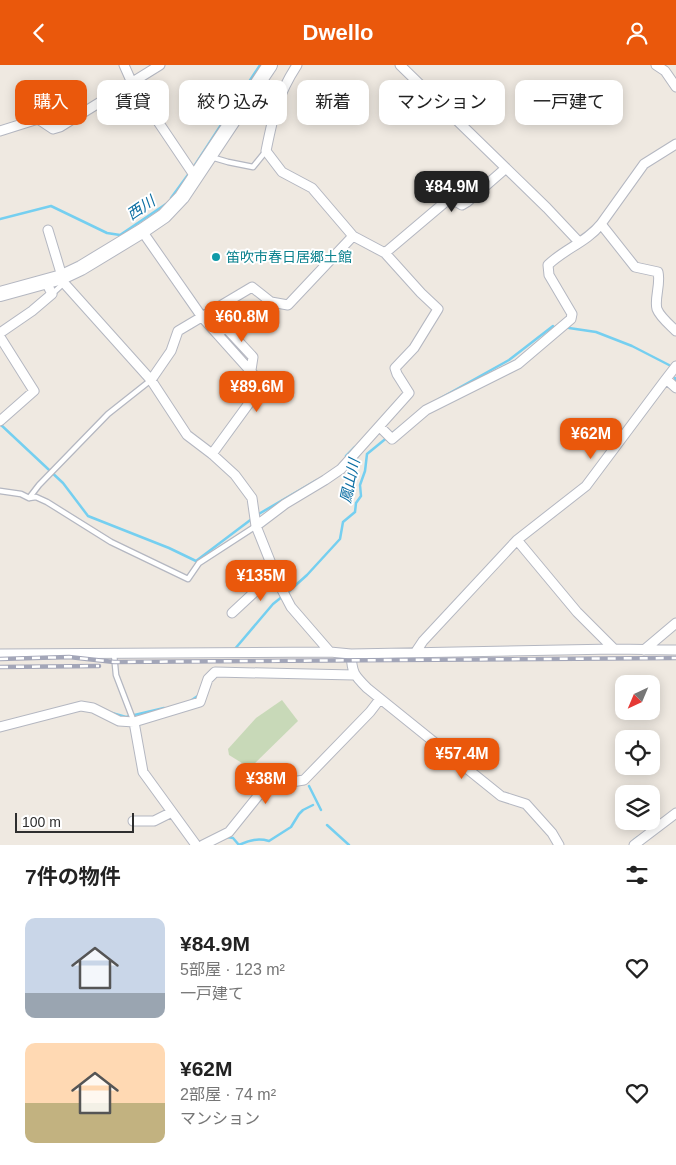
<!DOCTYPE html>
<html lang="ja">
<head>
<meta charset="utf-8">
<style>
  body { margin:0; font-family:Arial,"Noto Sans JP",sans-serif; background:#f2f2f2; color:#222; height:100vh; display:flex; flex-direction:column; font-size:19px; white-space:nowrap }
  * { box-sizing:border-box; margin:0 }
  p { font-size:16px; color:#767676 }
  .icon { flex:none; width:28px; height:28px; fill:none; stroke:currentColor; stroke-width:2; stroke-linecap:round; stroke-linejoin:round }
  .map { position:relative; height:780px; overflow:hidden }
  .details { display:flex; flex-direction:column; background:#fff; flex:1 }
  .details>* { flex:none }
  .top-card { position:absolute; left:15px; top:15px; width:646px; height:45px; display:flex; gap:10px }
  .needle { width:32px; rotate:224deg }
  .controls { position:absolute; left:615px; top:610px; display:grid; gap:10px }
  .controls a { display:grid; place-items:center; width:45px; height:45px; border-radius:10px; background:#fff; box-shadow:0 2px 12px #0003; font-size:25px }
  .scale { position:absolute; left:15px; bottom:12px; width:119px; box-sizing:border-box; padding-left:5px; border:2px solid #2e2e2e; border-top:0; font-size:14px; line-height:18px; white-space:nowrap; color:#2e2e2e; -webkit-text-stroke:4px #fff; paint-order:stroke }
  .price { position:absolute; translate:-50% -42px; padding:0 11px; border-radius:10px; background:#ea580c; color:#fff; font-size:16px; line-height:32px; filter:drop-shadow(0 1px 2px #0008) }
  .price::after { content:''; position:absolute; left:50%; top:30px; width:15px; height:11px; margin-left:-8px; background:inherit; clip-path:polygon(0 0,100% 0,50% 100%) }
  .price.selected { background:#222; color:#fff }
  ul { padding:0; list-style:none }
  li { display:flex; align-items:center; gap:15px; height:125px; padding:0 25px }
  li span { display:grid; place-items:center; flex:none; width:140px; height:100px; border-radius:10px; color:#555 }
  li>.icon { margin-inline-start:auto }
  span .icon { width:60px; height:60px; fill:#fffc; stroke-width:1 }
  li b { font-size:21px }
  h2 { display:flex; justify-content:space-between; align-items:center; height:60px; padding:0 25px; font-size:21px }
  .tag { padding:0 18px; border-radius:10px; background:#fff; box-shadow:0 2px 12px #0003; font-size:18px; line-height:45px }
  .tag.selected { background:#ea580c; color:#fff }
  header { display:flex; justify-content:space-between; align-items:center; height:65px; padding:0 25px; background:#ea580c; color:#fff; font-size:22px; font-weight:700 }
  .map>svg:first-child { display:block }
</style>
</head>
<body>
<header><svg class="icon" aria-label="back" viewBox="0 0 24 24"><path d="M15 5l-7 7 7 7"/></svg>Dwello<svg class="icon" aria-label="person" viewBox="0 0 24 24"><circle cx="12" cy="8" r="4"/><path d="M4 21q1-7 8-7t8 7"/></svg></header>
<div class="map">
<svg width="676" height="780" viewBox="0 0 676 780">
  <rect width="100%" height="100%" fill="#efe9e1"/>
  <path fill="#c8d9b8" d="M282,635L298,656L250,703L229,690L228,684L256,653Z"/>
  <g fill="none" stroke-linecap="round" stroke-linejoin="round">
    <path stroke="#75cff0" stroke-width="2.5" d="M193,103L260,0
      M171,133L190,107
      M0,154L51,141L107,168L120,170L166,139
      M569,263L596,267L632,281L669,300
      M675,313L676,315
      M439,334L509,295L553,261
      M0,359L63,418L88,451L169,483L196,496L253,453
      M346,391L355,382
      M257,450L317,415
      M287,528L307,510L340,474L343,457L355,447L356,438L361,431L360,420L365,406L367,389L400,362
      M234,585L273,539L283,531
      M189,637L199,630
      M112,648L126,652L164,643
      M309,721L321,745
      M327,760L349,780
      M227,772L233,773L239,780C250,775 258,773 269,776L291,762L299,749L303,745L313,740
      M634,775L638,772"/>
    <g stroke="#b4b7c1" stroke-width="7">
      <path id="service" d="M211,92L228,97L253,102L266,86
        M52,229L64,218
        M0,426L21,429L29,433L36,432L47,437L111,477L188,514L199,498L256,461
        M29,433L39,420L108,349L151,315
        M114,589L116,610L134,657"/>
    </g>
    <g stroke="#b4b7c1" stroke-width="11">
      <path id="minor" d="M124,0L132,18L196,113
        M400,0L547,143L579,177
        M656,0L665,6L676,22
        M0,66L38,54L53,64L60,62L160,0
        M601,159L644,99L676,79
        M48,165L64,218L151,315L171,286L178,266L252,222L271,237L288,240L353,171
        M142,166L202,252L262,319L258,326L212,389
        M385,188L450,133L462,140L467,137L506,103
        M216,267L227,264L253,292L251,305
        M0,268L32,246L52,229L46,217
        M0,272L34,326L0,356
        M676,301L666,314L676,323
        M151,315L187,370L212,389L235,410L252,433L256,461L280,521L291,542L330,587L351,589L614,584L676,585
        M380,362L392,374L426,345L518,299L571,254L572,249L549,210L548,200C564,184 587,177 601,159L635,202L658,207C661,219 654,234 657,244C660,252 670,260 676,266
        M256,461L285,439L325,415L341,404L409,328L397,309L395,303L414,283L438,244L421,228L385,188L353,171L312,123L282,107L266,86C273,51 277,31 297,0
        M517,475L577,547L614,584
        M232,548L275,508
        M644,585L676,558
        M415,588L423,576L517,475L586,421L666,314
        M0,589L330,587
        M351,589C352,608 354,610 367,623L501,731L526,739L552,768L559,780
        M134,657L143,707L196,780
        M0,662L81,641L93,643L119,656L134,657L200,637L208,614L215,607L354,610
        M133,756H154L172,747
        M203,780L229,767L266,721L304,715L370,647L380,634
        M634,780L676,748"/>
    </g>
    <g stroke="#b4b7c1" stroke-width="16">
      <path id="secondary" d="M0,229L62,212L81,203L142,166L164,151L182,132L270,0"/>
    </g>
    <use href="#service" stroke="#fff" stroke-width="4.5"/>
    <use href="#minor" stroke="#fff" stroke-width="9"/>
    <use href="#secondary" stroke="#fff" stroke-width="14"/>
    <g stroke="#a3a6b8" stroke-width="4.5">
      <path id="rail" d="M0,594L69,592L114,597L676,593
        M0,602L99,601"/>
    </g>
    <use href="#rail" stroke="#fff" stroke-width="2.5" stroke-dasharray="8" stroke-linecap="butt"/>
  </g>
  <circle fill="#0f9aa8" stroke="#fff" stroke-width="2" cx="216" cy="192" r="5"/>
  <g text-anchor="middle" stroke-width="4" stroke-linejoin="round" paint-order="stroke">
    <g font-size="14" fill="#0d838f" stroke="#fff" text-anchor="start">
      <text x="226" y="197">笛吹市春日居郷土館</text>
    </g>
    <g font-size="15" font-style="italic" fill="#0d6fa3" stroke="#fff">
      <text transform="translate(141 143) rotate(-34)" y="5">西川</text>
      <text transform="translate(350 416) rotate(-78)" y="5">鳳山川</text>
    </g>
  </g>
</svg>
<div class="controls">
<a><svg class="needle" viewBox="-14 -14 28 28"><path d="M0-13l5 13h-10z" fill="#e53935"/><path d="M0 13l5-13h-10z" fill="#767676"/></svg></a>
<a><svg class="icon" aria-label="locate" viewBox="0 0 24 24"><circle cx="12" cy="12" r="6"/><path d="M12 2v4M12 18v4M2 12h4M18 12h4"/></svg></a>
<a><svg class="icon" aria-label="layers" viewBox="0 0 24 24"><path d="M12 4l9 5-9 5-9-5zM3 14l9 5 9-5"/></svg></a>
</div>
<div class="scale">100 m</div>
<b class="price selected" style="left:452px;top:148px">¥84.9M</b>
<b class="price" style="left:242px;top:278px">¥60.8M</b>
<b class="price" style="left:257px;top:348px">¥89.6M</b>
<b class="price" style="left:591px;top:395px">¥62M</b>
<b class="price" style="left:261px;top:537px">¥135M</b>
<b class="price" style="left:462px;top:715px">¥57.4M</b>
<b class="price" style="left:266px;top:740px">¥38M</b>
<div class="top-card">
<a class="tag selected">購入</a>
<a class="tag">賃貸</a>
<a class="tag">絞り込み</a>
<a class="tag">新着</a>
<a class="tag">マンション</a>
<a class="tag">一戸建て</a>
</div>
</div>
<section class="details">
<h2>7件の物件<svg class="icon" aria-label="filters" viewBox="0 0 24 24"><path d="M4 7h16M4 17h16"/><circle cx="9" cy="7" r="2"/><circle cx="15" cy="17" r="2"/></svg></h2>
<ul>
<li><span style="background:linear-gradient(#c9d6e8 75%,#9aa5b1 0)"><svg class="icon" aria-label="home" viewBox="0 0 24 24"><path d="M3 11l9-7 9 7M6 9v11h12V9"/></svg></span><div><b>¥84.9M</b><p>5部屋 · 123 m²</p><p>一戸建て</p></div><svg class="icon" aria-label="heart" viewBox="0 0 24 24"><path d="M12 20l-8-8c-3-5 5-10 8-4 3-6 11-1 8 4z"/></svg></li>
<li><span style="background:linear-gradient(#ffd9b3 60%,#c2b280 0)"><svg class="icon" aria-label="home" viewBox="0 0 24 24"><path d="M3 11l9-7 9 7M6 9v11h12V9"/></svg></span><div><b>¥62M</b><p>2部屋 · 74 m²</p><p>マンション</p></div><svg class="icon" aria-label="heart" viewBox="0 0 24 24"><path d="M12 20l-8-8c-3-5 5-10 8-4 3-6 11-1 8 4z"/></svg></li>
</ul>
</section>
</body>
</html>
